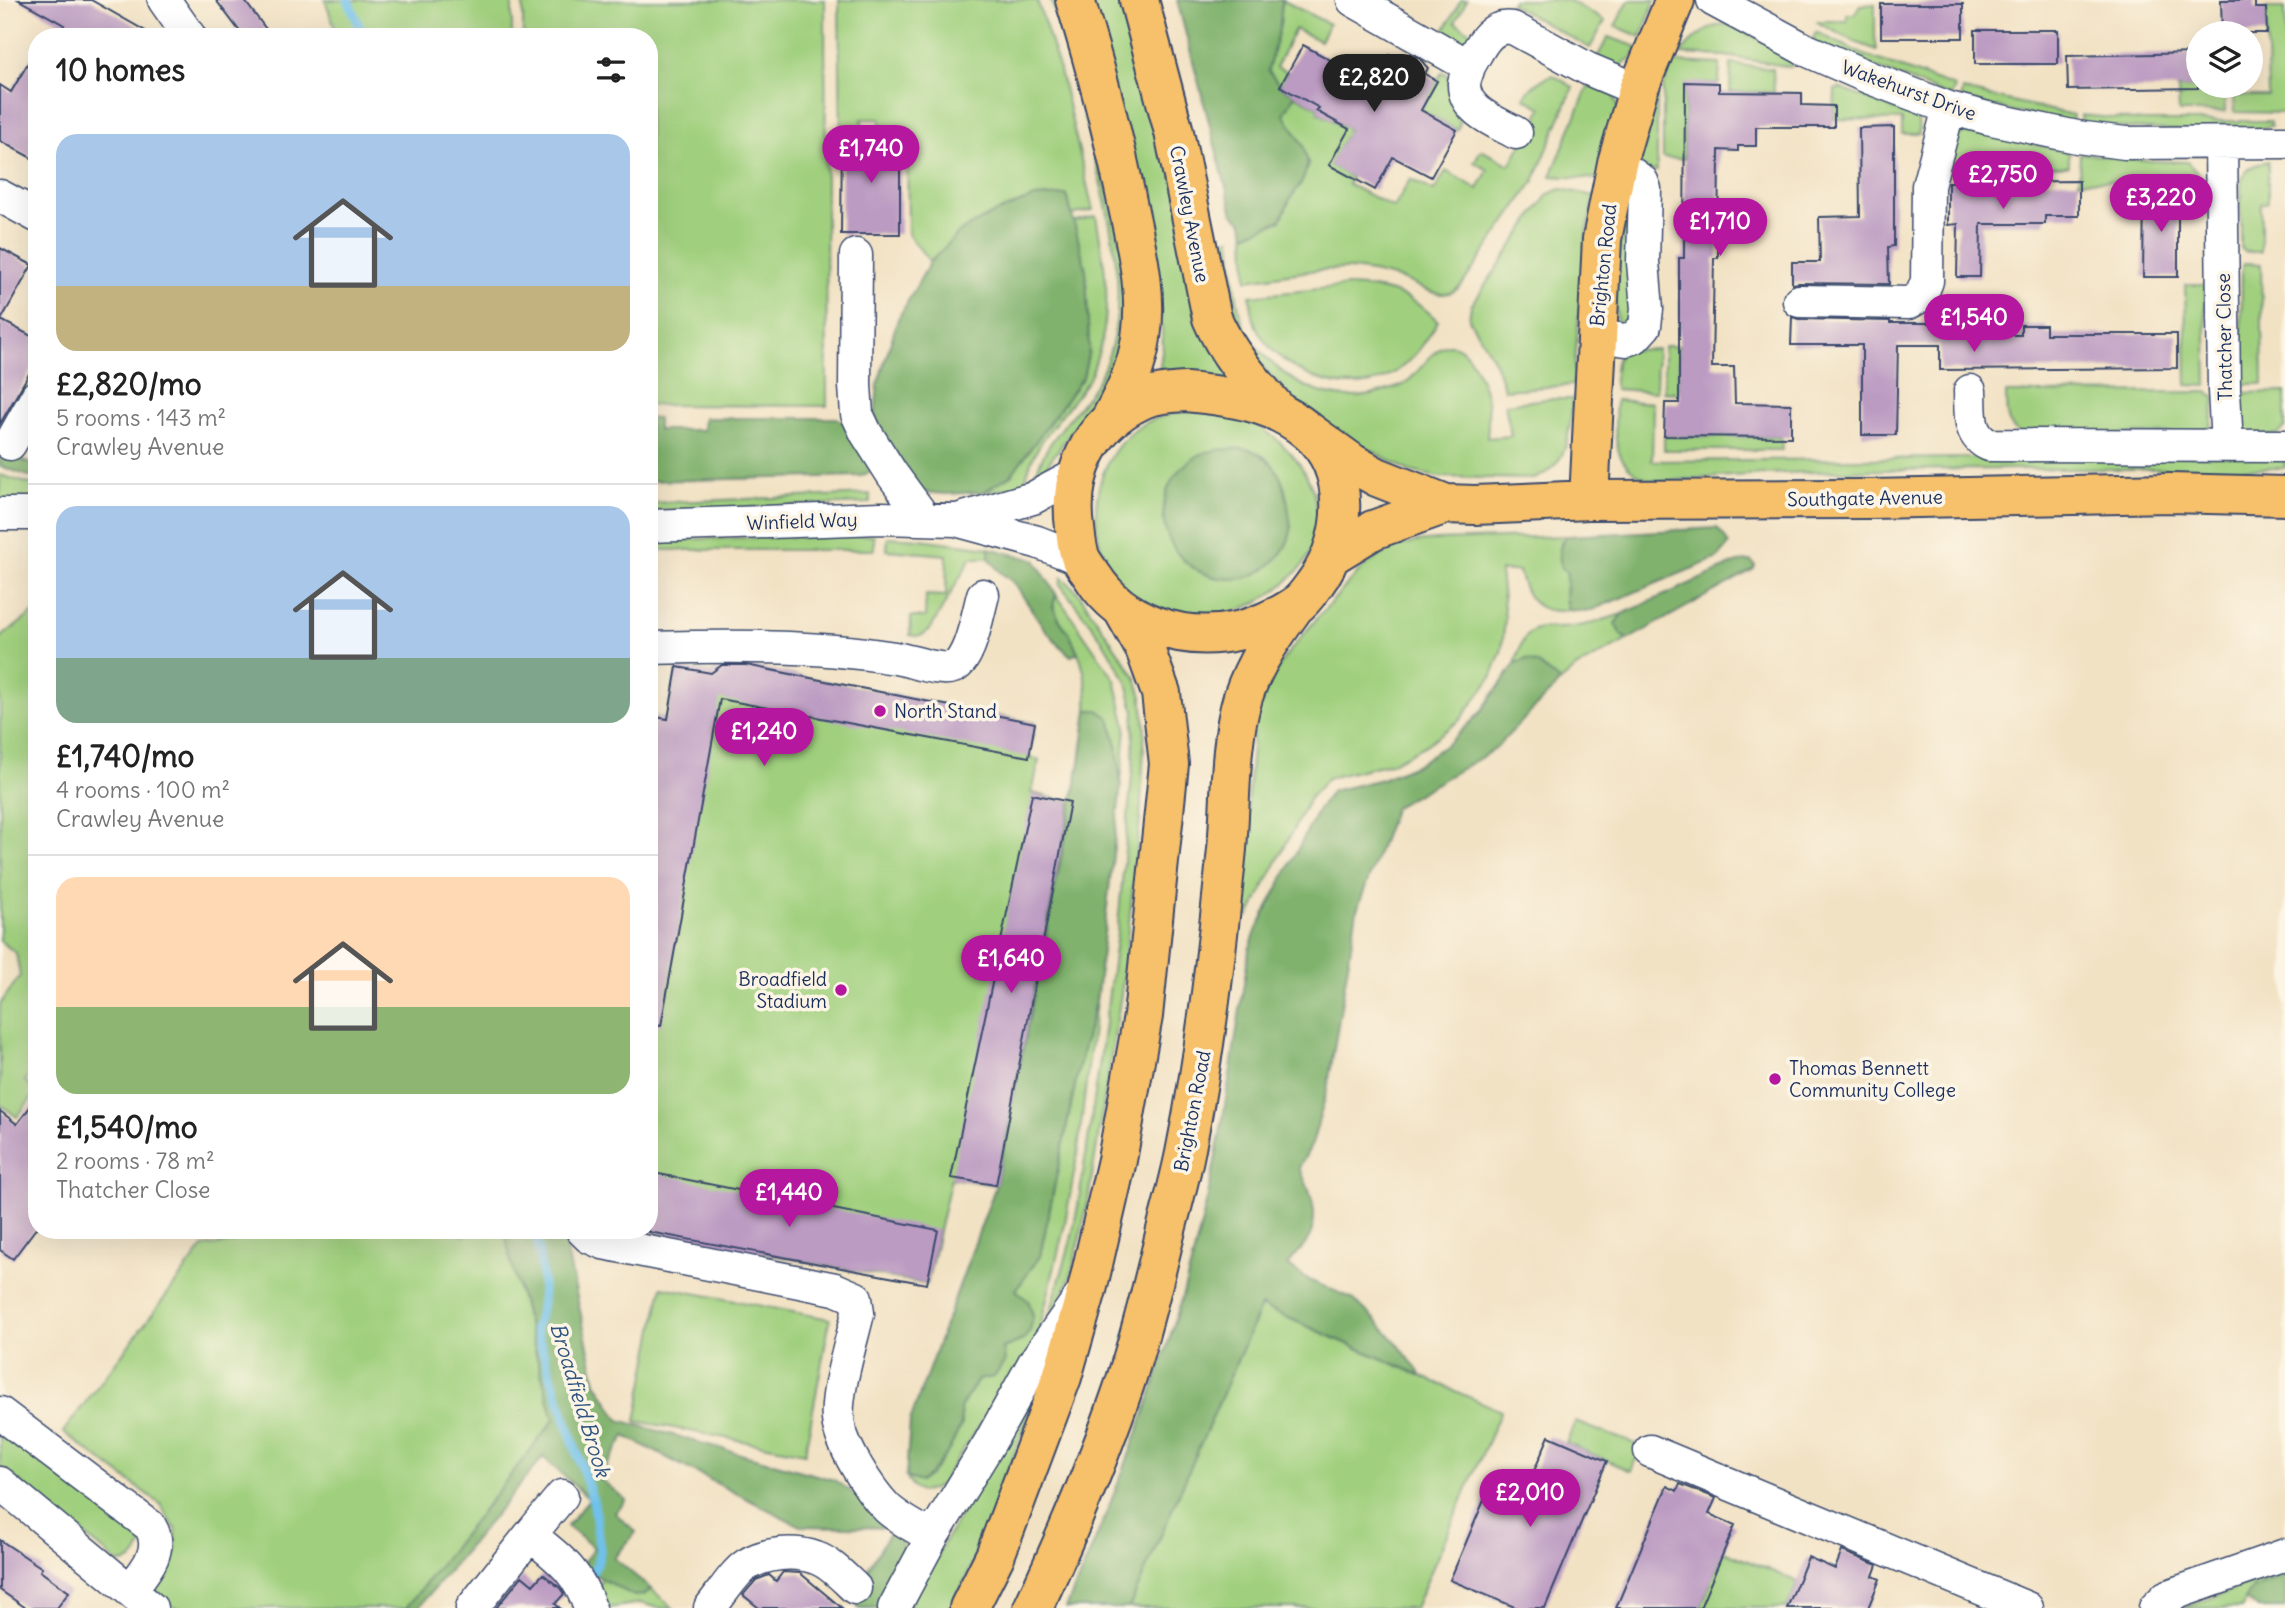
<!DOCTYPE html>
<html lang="en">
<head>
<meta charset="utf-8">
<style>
  body { margin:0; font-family:Delius,sans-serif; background:#f6f6f6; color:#222; height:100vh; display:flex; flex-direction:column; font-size:26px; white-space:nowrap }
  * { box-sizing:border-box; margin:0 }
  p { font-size:23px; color:#767676 }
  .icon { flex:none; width:38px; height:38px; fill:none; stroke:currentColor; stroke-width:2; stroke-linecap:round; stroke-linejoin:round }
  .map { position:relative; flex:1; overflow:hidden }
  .panel { position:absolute; left:28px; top:28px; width:630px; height:1211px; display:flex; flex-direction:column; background:#fff; border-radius:28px; box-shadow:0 7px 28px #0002 }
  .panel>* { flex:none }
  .fabs { position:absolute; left:2186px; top:21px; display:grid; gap:14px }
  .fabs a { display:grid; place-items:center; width:77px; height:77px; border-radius:50%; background:#fff; box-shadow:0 7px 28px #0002; font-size:35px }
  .price { position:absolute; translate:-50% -60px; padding:0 16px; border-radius:24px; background:#b5179e; color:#fff; font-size:23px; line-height:46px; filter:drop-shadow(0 2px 4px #0008) }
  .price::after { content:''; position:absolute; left:50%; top:42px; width:21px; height:16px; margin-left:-10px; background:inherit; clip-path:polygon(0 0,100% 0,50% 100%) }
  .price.active { background:#222; color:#fff }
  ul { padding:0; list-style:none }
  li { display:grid; align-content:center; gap:14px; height:371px; padding:0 28px }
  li+li { border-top:2px solid #e0e0e0 }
  li span { display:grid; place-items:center; height:217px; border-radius:21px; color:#555 }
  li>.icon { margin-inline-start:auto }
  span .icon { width:126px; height:126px; fill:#fffc; stroke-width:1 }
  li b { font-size:30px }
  h2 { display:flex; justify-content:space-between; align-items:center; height:84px; padding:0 28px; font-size:30px }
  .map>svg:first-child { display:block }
</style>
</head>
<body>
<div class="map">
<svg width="2285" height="1608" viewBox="0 0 2285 1608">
  <rect width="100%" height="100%" fill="#fcf5e5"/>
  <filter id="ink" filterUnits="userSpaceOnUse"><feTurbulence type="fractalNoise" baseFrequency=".0143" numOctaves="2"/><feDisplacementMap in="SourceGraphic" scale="14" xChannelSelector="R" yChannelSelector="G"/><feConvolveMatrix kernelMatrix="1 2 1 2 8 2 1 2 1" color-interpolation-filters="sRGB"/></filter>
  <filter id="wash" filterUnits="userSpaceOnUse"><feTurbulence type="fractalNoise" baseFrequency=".00686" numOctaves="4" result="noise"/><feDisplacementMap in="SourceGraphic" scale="28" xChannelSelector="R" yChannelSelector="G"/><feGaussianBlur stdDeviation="1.57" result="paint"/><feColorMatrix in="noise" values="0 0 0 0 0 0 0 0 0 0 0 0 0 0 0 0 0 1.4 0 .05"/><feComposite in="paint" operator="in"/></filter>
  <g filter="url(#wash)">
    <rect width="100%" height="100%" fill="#f2e2c4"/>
    <path fill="#a0d07e" stroke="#5e806e" stroke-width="2" d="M325,0H512V37H338Z
      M523,0H825L827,406L649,405V37H523Z
      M839,0H1037L1060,71L1093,210L1071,215L1066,195L1035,197L995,213L962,230L930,262L908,234L907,128L880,127V119H862V135L841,136Z
      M1051,0H1061L1128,275L1123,338L1114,369L1096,398L1036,480C1037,444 1089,405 1104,368C1134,296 1108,215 1091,144C1079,95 1066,48 1051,0Z
      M1088,0H1123L1230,379L1158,381L1163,345L1161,316Z
      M1282,0L1329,24L1320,41L1295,29L1276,67L1288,72L1280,86L1268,70L1280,25Z
      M1461,0H1467L1455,22L1474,34L1468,41L1464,42L1443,33Z
      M1513,0H1568L1605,21L1590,48L1516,7L1511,4Z
      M1629,0H1655L1641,37L1615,26Z
      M1875,4V37L1877,50L1855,42L1815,21H1847V14H1854L1861,5Z
      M2266,8H2285V113L2235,112L2234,96H2268Z
      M1724,24L1737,28L1796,58L1791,67L1725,56L1680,54C1693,39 1704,28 1724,24Z
      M1816,32L1862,54L1955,87L1951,97L1812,42Z
      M1608,37L1638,47L1633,57L1618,68L1598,64V56Z
      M1673,62L1720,64L1719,83H1685L1684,159L1663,158V85Z
      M1731,64L1773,69L1774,92H1730Z
      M1442,72L1447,74L1453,107L1460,123L1457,130L1421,110Z
      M1553,75L1573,87L1534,181L1461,286C1440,306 1420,283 1397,278C1382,274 1365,270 1349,269C1315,268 1280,276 1247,280L1245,235L1281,220L1290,199L1303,180V145L1284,114L1295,95L1319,108L1317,112L1349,129L1330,165L1351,177L1348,184L1394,208L1410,179L1434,191L1446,171L1478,189L1488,170L1474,162L1481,150L1510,165L1542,108L1524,98C1532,85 1539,80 1553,75Z
      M1589,84L1613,95L1618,106L1599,179L1551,176Z
      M1657,84V171H1648L1637,163V154Z
      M2224,87L2225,112H2179L2178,88Z
      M1839,88L1913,116L1918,121L1919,134H1902V120L1834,119L1835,90Z
      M1963,90L2073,115L2072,125L1961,99Z
      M2081,115L2144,121H2270L2271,126L2240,133L2081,126Z
      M1977,132L2069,152V166L1941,164L1953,138L1964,133Z
      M2080,153L2152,161L2187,162L2203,179L2079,181Z
      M2268,161V202L2261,204V252H2245L2241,248V183C2245,168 2254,165 2268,161Z
      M1561,189L1594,196L1585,243L1573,385L1504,390C1497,358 1484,346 1469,319L1471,306L1548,194Z
      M1629,192L1634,321L1622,325L1617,321L1614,285Z
      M1096,216C1105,265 1114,312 1096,360C1094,367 1092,374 1088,380C1066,414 1029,444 1025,486L983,492L1011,475L1083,377L1089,350L1086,270L1072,222Z
      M1231,239C1234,267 1234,297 1243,324C1246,336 1255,345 1263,354C1296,390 1341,408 1388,390C1393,389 1399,387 1403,385C1418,376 1434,344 1451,345C1471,346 1486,389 1488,406C1489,416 1488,427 1487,438L1511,436L1505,404L1547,399H1573C1568,433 1571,464 1534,479L1438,477L1409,471L1335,431L1300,406L1237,340L1211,242Z
      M2246,263L2261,264L2263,384H2241L2242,266Z
      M2205,285L2207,386L2187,385L2185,285Z
      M1348,286C1387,288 1410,293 1438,321C1425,343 1412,363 1389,376C1345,401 1278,371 1257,328C1252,319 1252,306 1250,296Z
      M1664,346H1679V393L1664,392Z
      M1657,349L1656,392L1615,389C1614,348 1617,351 1657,349Z
      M2208,392L2215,398L2211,426L2204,433L2022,436C2004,423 2007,415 2006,393Z
      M2285,392V428L2278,434L2248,436C2240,422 2240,409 2240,393Z
      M1616,400L1653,403L1652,461L2285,455V468C2075,472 1865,462 1656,482C1612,470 1614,439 1616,400Z
      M1190,410C1201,411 1216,410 1227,413C1273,427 1317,467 1317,518C1316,534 1314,550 1304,563C1300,570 1292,576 1286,582C1267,599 1246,610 1221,614C1196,618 1165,614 1144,602C1079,564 1081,461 1144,424C1158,416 1175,413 1190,410Z
      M1664,436L1781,437L1782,450H1664Z
      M0,475L37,486V501L0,502Z
      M870,494V503L649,511V503Z
      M874,535V550H649V540Z
      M1567,536L1561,542L1567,572L1565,599L1568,610C1537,615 1526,599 1519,571H1500L1505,618L1502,649L1491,678L1460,720L1426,745L1394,762L1328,778L1310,797L1249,916L1239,915L1254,721L1266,689L1284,658L1318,617L1364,566L1395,547L1416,542L1437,540Z
      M888,537L920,539L989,548V558H971L931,628C924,635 920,638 910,635L911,617H925L926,595L946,596L947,555L887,550Z
      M1062,577L1077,591L1136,678L1142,697L1145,727L1140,820L1122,988L1087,1207L1071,1275L1055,1312L1049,1317L1071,1240L1078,1206L1099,1068L1118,925L1133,764L1134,711L1127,682L1101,638L1060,584Z
      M1056,594L1115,680L1126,727L1121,785L1117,746L1098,710H1087C1088,692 1086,677 1081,660C1078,652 1074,642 1069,634C1060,618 1051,615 1056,594Z
      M37,610V1066L25,1081L36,1092L17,1117L0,1104V1004L20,976L16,953L0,941V638Z
      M1622,614L1615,624L1622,636L1629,639L1577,667L1560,682L1538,664L1526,659L1515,664C1518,654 1521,640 1529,633C1537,626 1546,628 1556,628C1579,628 1601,621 1622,614Z
      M727,662L1035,723L1029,757L1039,760L1032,793L1070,802L996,1185L951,1178L927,1284L637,1230H649V725L651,716L668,719L677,667L711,673Z
      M1097,994L1077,1157L1064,1228L1037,1340L939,1486C922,1495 916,1494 906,1477L920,1482L930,1475L949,1450L961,1425L960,1408L978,1380L994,1376L1002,1348L1023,1340L1016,1290L1040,1256L1079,1066Z
      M245,1230H449L465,1236L470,1230H505L510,1258L554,1420L406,1608H168L163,1604L156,1590L157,1582L168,1568L176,1552V1530L160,1504L63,1432L203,1247L236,1242Z
      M662,1287L830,1319L805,1453L636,1421Z
      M1261,1306L1501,1411L1415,1608H1129Z
      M1043,1373L986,1534L952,1608H906Z
      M1575,1422L1641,1446L1631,1471L1566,1443Z
      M0,1423L144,1540C137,1555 136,1562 119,1563L0,1467Z
      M1724,1551L1798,1582L1787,1608H1700Z
      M2285,1571V1576L2253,1588L2241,1608H2183Z
      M603,1579C619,1587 635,1603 651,1589L673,1608H659L641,1603L608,1608L604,1605L594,1592Z"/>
    <path fill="#80b26d" stroke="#4e7066" stroke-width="2" d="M1177,0H1282L1280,25L1268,70L1280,86L1295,95L1284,114L1303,145L1308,164L1303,180L1290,199L1281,220L1245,235L1243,222L1233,214Z
      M1067,195L1086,270L1089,350L1083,377L1011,475L983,492L946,494L923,492L892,448L875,417L878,383L898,319L930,262L962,230L995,213L1035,197Z
      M649,418H658V430H703L704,418H836L848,426L875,469L861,476L649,481Z
      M1225,449C1233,449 1243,447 1251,450C1279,460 1287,487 1289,514C1290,519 1291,525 1291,530C1287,556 1261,578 1235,579C1162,581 1136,490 1199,455C1206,451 1217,450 1225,449Z
      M0,450L37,467V479L0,466Z
      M1717,528L1724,536L1729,545L1718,558L1587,612L1568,610L1565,599L1567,572L1561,569C1559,555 1557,546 1567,536Z
      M989,548L1035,560L1056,594L1053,607L1060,621L1070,635L1078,653L1071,656L1060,646L1044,628L1014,583L999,571L989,558Z
      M1751,561L1755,565L1754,569L1629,639L1622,636L1615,624L1622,614L1738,562Z
      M1526,659L1538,664L1560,682L1494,750L1395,807L1357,910L1327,1091L1312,1144L1299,1168C1311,1191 1322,1219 1306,1243C1301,1251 1292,1258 1287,1265L1311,1281L1352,1298L1375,1319L1398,1344L1422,1376L1261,1306L1129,1608H1066C1127,1470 1180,1329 1211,1181C1227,1105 1237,1027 1249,950L1257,929L1318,810L1332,791L1382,779L1418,764L1450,742L1479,714L1515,664Z
      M1087,710H1098L1110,718L1117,746L1121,785L1097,994L1079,1066L1040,1256L1016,1290L1029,1302L1033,1316L1030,1331L1023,1340L1003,1348L1005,1361L994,1377L978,1380L960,1408L961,1425L949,1450L930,1475L920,1482L906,1477L910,1421L996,1185L1080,762Z
      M505,1230H562L596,1382L619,1420L834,1480C852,1491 907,1531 904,1553C902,1571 888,1591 880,1608H858L864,1575L893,1528L800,1526L625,1436L599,1478L626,1500L615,1513L636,1532L614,1558L651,1589L644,1595L634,1596L580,1567L594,1548L567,1526L589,1499L543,1457L418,1608H406L554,1420L510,1257Z
      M2285,1576V1608H2258L2245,1600L2253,1588Z"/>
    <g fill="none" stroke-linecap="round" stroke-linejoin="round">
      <path stroke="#6fc1eb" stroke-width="9" d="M348,0L364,37
        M535,1230C541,1263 549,1296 535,1328L594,1504L600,1551L597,1564L589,1578"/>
    </g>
    <g id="blocks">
      <path fill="#bc9bc2" d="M19,0H91L156,37H58L64,25Z
        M216,0H244L272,37H244Z
        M2221,0H2255V8H2266L2267,33H2222Z
        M1881,4H1963V38H1881Z
        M1975,30H2058V64H1975Z
        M1303,45L1374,84L1390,55L1404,63L1410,53L1420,59L1428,68L1425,74L1437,81L1421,110L1457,130L1431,177L1393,157L1375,190L1329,165L1349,129L1316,111L1319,108L1280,86Z
        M37,48V161L0,141V85L11,92Z
        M2198,53V88L2068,90L2067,56Z
        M1685,82L1719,83V92L1802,93V105L1834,106V127H1756V146H1738V151L1719,150L1718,258H1714L1712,367H1734L1735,403L1791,404V437L1664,436L1665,403H1679V258H1684Z
        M1894,127V246L1888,247L1889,284L1799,283L1792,284V262H1820L1819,217L1860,216L1859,128Z
        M842,136H900V234H841Z
        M2079,181V216H2045V224H1981L1980,277H1957L1958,224L1948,225V182Z
        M2144,191L2178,192V277H2143Z
        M0,248L32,265L1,320L37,339V360L0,424Z
        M1792,317L1799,319L1890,321V323H1966V335H2021V325H2046V334H2177V368L1940,370V345H1898L1896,435H1862V345H1791Z
        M722,665H746L1035,723L1029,757L720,699L661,1026L649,1025V716L668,719L677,667L711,673Z
        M1032,794L1070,802L996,1185L951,1178Z
        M37,1098V1227L13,1259L0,1250V1111L17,1124Z
        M649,1172L938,1230L927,1284L649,1232Z
        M1549,1436L1607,1461L1545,1608H1517L1450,1580L1493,1479L1525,1492Z
        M1680,1484L1716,1498L1709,1514L1735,1525L1700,1608H1616L1667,1486L1677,1491Z
        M0,1540L42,1568L40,1571L69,1592L57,1608H26L0,1590Z
        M1842,1551L1877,1565L1873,1576L1880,1579L1868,1608H1787L1808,1557L1835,1569Z
        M783,1572L800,1573L842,1608H759L743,1595L756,1580L769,1575L776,1581Z
        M543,1574L560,1588L564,1594L555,1604L560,1608H496L522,1576L533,1585Z"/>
    </g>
  </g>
  <g filter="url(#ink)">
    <use href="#blocks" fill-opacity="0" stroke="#3b4a6d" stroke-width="2"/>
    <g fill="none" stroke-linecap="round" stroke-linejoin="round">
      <g stroke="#3b4a6d" stroke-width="35">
        <path id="minor" d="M164,0L190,37
          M1353,0L1469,66C1480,48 1488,24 1513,28L1588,69L1638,90
          M1713,0L1804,49L1870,78L1949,108L1987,118L2077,137L2125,143L2285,142
          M1469,66C1468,71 1465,78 1464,83C1463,111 1496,122 1516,133
          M2221,144L2224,390L2227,446
          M0,196L37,216
          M856,255L855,386L857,414L866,433L892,474L925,519
          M1799,301L1909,303L1921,296L1927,281L1928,186L1949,108
          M1596,336L1626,340L1635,337L1645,326L1647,309L1643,262L1645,189L1642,181L1617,163
          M1970,391C1971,412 1967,435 1989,445L2285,446
          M10,444L37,396
          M0,514H37
          M957,520L1033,498L1076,475
          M649,526L881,518L956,520L1037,542L1081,559
          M649,648C731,646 814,645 895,658C910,660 940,672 953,667C970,662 978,612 983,595
          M582,1230L589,1237L603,1243L835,1289L856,1298L858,1313C852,1340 835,1393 838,1419C840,1444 869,1490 887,1508C900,1520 917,1528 932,1537
          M0,1413L150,1526C165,1550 145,1571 130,1590
          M1650,1451L2027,1608
          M0,1483L151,1608
          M530,1535L562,1496
          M472,1608L530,1535C560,1559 577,1570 590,1608
          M710,1608C720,1596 734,1573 746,1565C765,1553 794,1550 816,1558C831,1563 844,1578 855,1588
          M894,1608L932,1537L990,1442L1035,1361L1080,1297
          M2155,1608L2166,1597L2182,1591L2285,1555"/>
      </g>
      <g stroke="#3b4a6d" stroke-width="42">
        <path id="major" d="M1075,0C1096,68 1114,137 1128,207C1137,250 1148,294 1141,338C1137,368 1125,392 1111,418
          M1139,0L1174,132L1212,318C1227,354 1252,381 1277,410
          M1186,392C1230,396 1274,402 1309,432C1352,469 1347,540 1316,582C1310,590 1304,600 1295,606C1279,617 1255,627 1237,631C1183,643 1122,623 1093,577C1089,571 1084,565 1081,559C1077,550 1076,538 1075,528C1068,475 1089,425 1139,401C1153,394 1170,393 1186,392Z
          M1309,432L1352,463L1377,477L1446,504L1475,505L1589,500L1870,499L2170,493L2285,496
          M1589,500L1602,239L1617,163L1638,90L1675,0
          M1332,555L1373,530L1446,504
          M969,1608L995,1556L1062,1377L1088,1286L1117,1160L1143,1016L1169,764L1161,693L1145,649L1123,610
          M1033,1608C1067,1535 1099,1460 1125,1383C1141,1333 1154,1281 1166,1230C1173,1203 1181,1175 1186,1148C1206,1049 1217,949 1227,849C1231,802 1229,742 1243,697C1254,663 1274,635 1295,606"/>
      </g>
      <use href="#minor" stroke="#fff" stroke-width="32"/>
      <use href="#major" stroke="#f7c06b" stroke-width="38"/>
    </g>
  </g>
  <g fill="#b5179e" stroke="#fcf5e5" stroke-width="2.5">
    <circle cx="880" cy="711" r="7"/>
    <circle cx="841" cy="990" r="7"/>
    <circle cx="1775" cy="1079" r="7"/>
  </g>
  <g text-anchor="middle" stroke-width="7" stroke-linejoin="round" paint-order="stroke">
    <g font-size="19" fill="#1b2f5e" stroke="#fcf5e5">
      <text transform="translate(1909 90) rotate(20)" y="7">Wakehurst Drive</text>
      <text transform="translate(1190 214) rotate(79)" y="7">Crawley Avenue</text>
      <text transform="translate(1603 265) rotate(-84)" y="7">Brighton Road</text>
      <text transform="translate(2224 337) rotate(-91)" y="7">Thatcher Close</text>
      <text transform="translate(1865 498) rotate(-1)" y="7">Southgate Avenue</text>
      <text transform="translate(802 521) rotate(-2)" y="7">Winfield Way</text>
      <text transform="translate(1192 1111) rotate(-79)" y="7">Brighton Road</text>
    </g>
    <g font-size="19" fill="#1b2f5e" stroke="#fcf5e5" text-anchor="start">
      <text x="894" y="718">North Stand</text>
      <text x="827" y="986" text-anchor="end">Broadfield<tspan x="827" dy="22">Stadium</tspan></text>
      <text x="1789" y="1075">Thomas Bennett<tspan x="1789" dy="22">Community College</tspan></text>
    </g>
    <g font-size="21" font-style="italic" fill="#305481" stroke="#fcf5e5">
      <text transform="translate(580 1400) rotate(73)" y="7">Broadfield Brook</text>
    </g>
  </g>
</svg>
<div class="fabs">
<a><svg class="icon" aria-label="layers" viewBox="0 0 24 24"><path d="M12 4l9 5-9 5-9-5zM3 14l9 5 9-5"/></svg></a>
</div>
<b class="price active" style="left:1374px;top:114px">£2,820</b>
<b class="price" style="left:871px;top:185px">£1,740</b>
<b class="price" style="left:2003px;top:211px">£2,750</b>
<b class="price" style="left:2161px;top:234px">£3,220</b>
<b class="price" style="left:1720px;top:258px">£1,710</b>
<b class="price" style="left:1974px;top:354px">£1,540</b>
<b class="price" style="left:764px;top:768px">£1,240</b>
<b class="price" style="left:1011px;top:995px">£1,640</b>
<b class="price" style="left:789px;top:1229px">£1,440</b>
<b class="price" style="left:1530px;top:1529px">£2,010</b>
<section class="panel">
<h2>10 homes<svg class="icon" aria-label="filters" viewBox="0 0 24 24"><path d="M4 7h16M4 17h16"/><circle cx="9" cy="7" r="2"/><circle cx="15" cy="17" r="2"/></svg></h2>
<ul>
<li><span style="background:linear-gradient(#a9c7e8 70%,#c2b280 0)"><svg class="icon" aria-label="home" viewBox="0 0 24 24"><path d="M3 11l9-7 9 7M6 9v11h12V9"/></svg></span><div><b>£2,820/mo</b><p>5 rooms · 143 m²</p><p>Crawley Avenue</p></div></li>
<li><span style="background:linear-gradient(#a9c7e8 70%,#7fa58c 0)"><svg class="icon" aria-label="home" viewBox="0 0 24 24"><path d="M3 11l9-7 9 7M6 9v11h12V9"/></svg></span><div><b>£1,740/mo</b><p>4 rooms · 100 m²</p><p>Crawley Avenue</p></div></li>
<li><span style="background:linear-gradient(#ffd9b3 60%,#8fb573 0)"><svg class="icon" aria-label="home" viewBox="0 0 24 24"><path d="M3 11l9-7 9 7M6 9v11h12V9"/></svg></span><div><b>£1,540/mo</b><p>2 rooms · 78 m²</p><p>Thatcher Close</p></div></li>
</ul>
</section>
</div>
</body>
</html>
